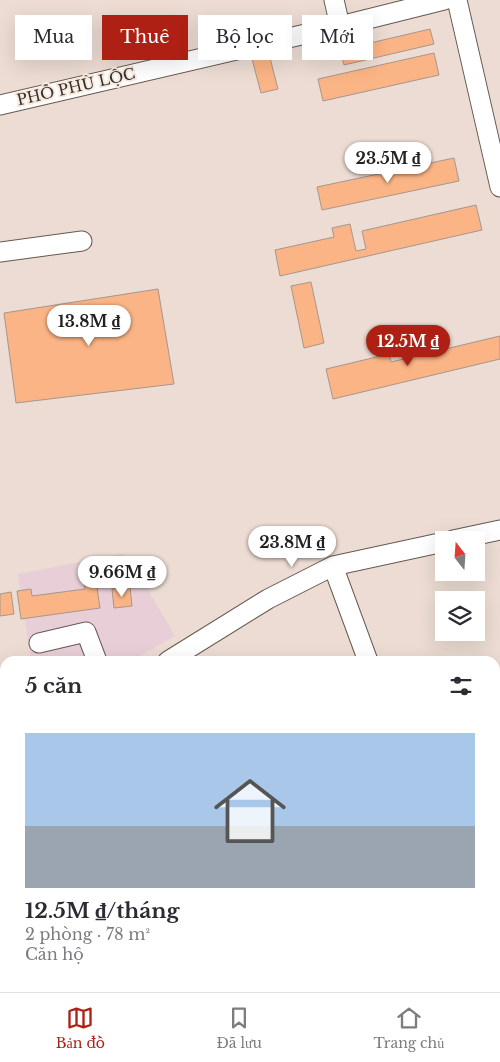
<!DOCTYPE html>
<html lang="vi">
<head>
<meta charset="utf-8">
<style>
  body { margin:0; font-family:"Libre Baskerville",serif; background:#f2f2f3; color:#2b2b33; height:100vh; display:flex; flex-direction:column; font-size:19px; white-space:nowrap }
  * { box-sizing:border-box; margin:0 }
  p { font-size:16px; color:#7c7c81 }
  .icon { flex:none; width:28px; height:28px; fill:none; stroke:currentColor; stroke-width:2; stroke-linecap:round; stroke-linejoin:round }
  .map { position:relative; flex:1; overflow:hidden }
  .details { position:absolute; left:0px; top:656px; width:500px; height:336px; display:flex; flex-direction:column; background:#fff; border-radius:15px 15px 0 0; box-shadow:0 5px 20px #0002 }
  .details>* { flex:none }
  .banner { position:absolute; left:15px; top:15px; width:470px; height:45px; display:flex; gap:10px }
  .needle { width:32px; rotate:343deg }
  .controls { position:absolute; left:435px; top:531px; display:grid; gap:10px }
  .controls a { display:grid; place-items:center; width:50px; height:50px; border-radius:0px; background:#fff; box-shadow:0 5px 20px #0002; font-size:25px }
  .price { position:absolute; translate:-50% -42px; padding:0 11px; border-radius:18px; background:#fff; color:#222; font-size:16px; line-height:32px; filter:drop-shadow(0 1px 2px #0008) }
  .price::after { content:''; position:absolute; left:50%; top:30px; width:15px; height:11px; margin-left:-8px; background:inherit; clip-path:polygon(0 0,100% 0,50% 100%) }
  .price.on { background:#af2014; color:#fff }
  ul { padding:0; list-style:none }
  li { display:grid; align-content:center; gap:10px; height:265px; padding:0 25px }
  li+li { border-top:1px solid #e1e1e2 }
  li span { display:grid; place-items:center; height:155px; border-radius:0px; color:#555 }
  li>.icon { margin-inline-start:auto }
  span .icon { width:90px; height:90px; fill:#fffc; stroke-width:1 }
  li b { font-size:21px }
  h2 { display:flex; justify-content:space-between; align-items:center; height:60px; padding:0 25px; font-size:21px }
  .pill { padding:0 18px; border-radius:0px; background:#fff; box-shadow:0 5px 20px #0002; font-size:18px; line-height:45px }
  .pill.on { background:#af2014; color:#fff }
  .dock { display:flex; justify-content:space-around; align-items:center; height:70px; border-top:1px solid #e1e1e2; background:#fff; font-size:14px; color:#7c7c81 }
  .dock a { display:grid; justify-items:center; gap:2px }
  .dock .on { color:#af2014 }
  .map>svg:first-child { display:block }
</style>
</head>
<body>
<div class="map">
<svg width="500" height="992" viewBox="0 0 500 992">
  <rect width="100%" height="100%" fill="#ecdcd3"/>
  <path fill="#e8ced6" d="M121,554L127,556L132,563L175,636L131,661H31L18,574Z"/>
  <path fill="#fbb485" stroke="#a5978d" d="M430,29L434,44L344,65L340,50Z
    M434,53L439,75L323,101L318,79Z
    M269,54L278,89L261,93L252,59Z
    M454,158L459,181L322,210L317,187Z
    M476,205L482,230L280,276L275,250L334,237L332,228L350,224L356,251L366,249L362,231Z
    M311,282L324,343L304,348L291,286Z
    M158,289L174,384L16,403L4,313Z
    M500,336V359L333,399L326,369L389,354L391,362Z
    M96,581L100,608L21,619L17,591L31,589L32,596L85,589L84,582Z
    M130,587L132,606L114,608L112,589Z
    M11,592L14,614L0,616V594Z"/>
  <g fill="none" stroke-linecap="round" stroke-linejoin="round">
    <g stroke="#665951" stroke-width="21">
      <path id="minor" d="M334,0L340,26
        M457,0L500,187
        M0,105L340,26L444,0
        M0,252L82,241
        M453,540L500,530
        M333,566L368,661
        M39,643L86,632L97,661
        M168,661L268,599L333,566L444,542
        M495,686H500
        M0,689L1,696
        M0,760L5,758
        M495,845L500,843
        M0,974L4,992
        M149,988L164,992
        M360,988L365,992
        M191,992L198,988
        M291,992L299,988"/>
    </g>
    <use href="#minor" stroke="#fff" stroke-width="19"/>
  </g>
  <g text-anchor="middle" stroke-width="4" stroke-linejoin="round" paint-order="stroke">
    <g font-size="15" fill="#36302c" stroke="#f9eae0">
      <text transform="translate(76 87) rotate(-13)" y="5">PHỐ PHÙ LỘC</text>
    </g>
  </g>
</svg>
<div class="controls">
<a><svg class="needle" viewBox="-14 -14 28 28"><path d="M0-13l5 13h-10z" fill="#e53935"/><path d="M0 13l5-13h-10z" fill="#7c7c81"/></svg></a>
<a><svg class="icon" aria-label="layers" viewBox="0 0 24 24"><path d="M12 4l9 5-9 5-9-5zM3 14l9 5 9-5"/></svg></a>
</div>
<b class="price" style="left:388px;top:184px">23.5M ₫</b>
<b class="price" style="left:89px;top:347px">13.8M ₫</b>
<b class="price on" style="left:408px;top:367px">12.5M ₫</b>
<b class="price" style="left:292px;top:568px">23.8M ₫</b>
<b class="price" style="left:122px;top:598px">9.66M ₫</b>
<div class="banner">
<a class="pill">Mua</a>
<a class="pill on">Thuê</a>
<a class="pill">Bộ lọc</a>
<a class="pill">Mới</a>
</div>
<section class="details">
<h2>5 căn<svg class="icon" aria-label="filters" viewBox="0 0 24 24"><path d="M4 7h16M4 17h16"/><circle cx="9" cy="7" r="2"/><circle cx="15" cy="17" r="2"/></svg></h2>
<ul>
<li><span style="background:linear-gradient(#a9c7e8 60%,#9aa5b1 0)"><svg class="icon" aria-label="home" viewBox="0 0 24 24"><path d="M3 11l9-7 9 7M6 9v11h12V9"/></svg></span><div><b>12.5M ₫/tháng</b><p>2 phòng · 78 m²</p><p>Căn hộ</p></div></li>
</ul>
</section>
</div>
<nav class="dock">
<a class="on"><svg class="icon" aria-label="map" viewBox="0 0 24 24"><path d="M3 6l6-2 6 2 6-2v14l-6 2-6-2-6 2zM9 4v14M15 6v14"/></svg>Bản đồ</a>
<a><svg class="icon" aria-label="saved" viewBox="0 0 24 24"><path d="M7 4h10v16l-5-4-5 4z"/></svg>Đã lưu</a>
<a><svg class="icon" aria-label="home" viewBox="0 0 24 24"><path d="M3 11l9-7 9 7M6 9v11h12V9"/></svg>Trang chủ</a>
</nav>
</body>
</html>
